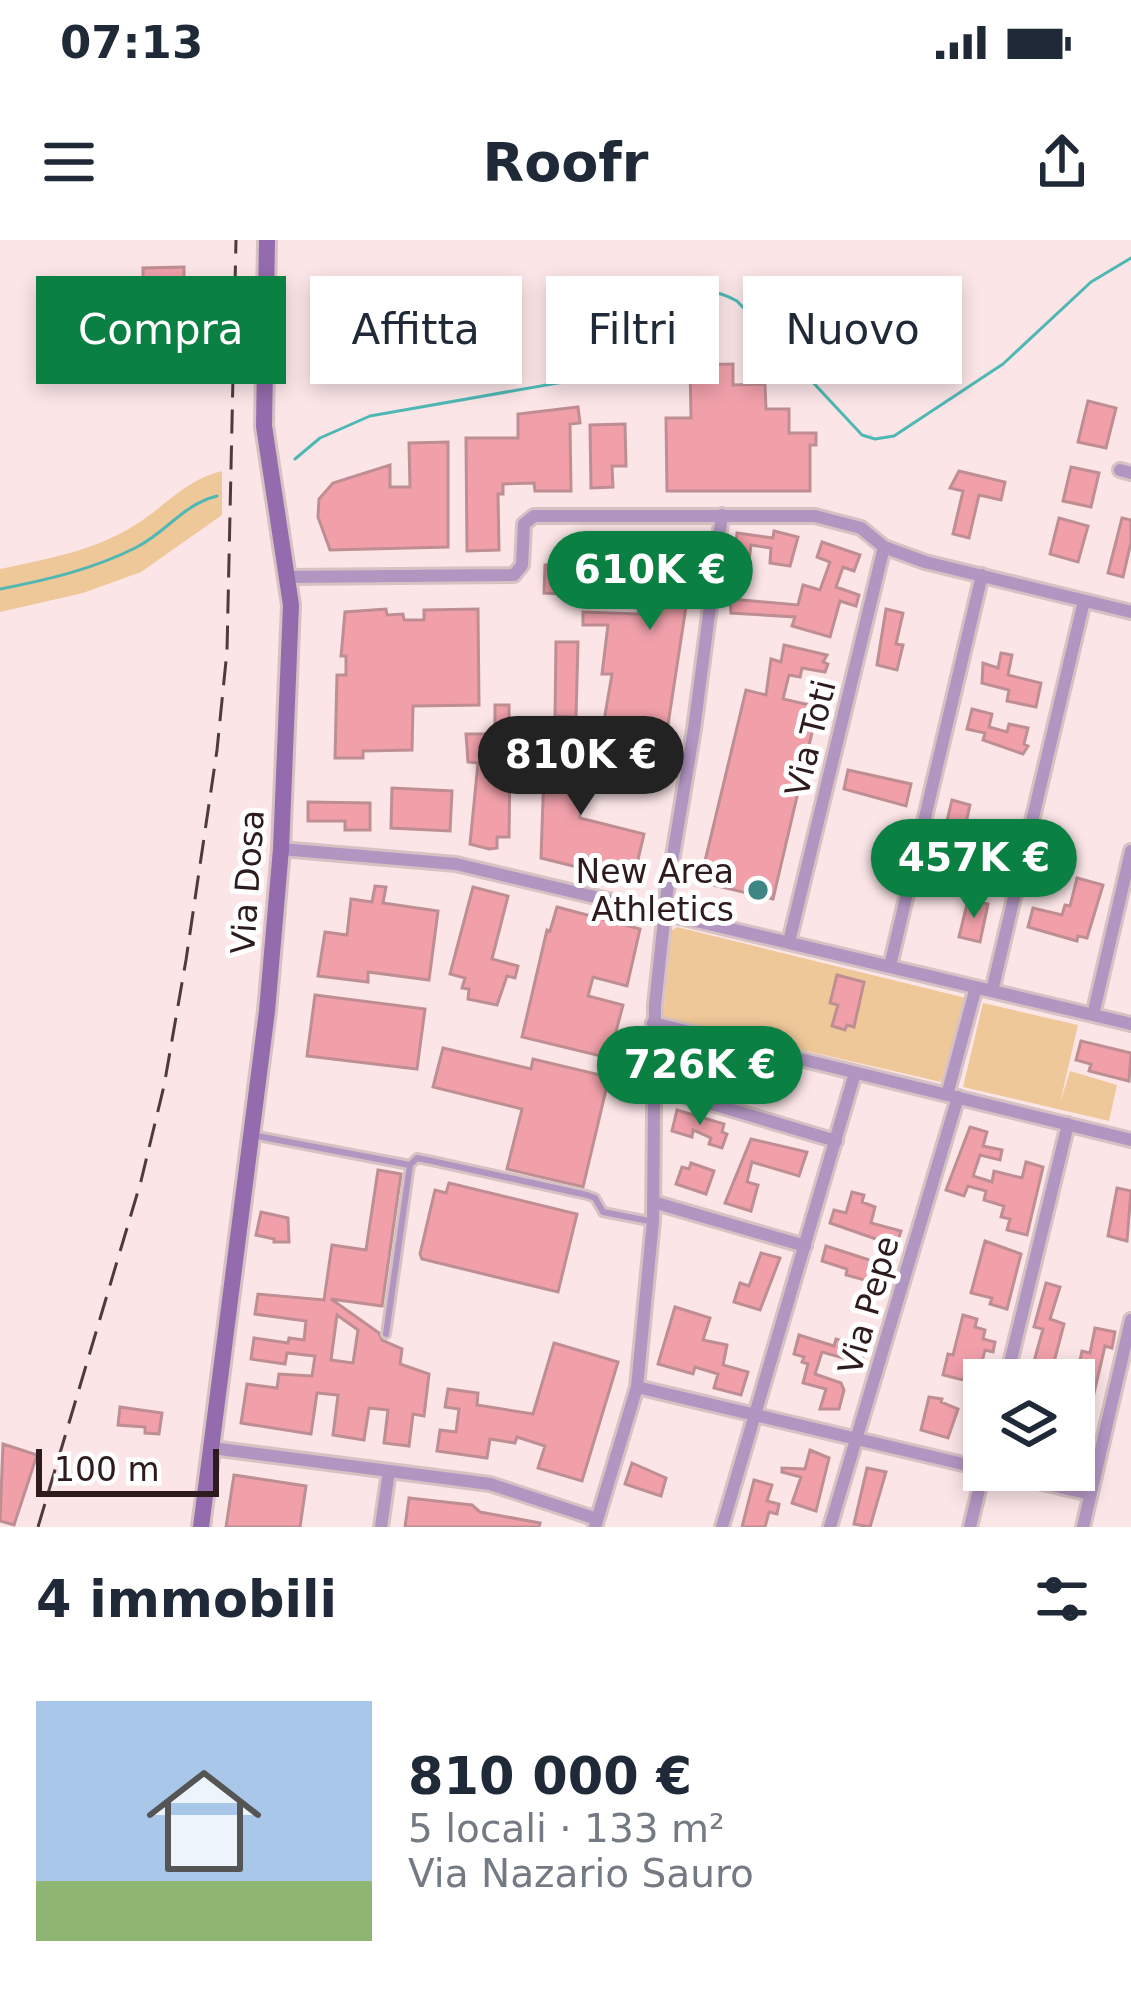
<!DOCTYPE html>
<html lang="it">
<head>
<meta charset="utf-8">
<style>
  body { margin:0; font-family:"DejaVu Sans",sans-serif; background:#f6f6f7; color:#1f2937; height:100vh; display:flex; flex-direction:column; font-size:45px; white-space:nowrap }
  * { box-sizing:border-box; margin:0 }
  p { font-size:39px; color:#747a83 }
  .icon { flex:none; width:66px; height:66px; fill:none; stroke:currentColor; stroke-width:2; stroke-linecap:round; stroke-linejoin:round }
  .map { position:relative; height:1287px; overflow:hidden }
  .drawer { display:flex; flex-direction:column; background:#fff; flex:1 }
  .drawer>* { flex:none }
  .hud { position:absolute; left:36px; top:36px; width:1059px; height:108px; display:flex; gap:24px }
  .controls { position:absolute; left:963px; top:1119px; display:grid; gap:24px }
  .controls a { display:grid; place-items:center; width:132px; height:132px; border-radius:0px; background:#fff; box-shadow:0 6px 18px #0003; font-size:60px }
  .scale { position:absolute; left:36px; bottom:30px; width:183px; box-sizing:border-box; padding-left:12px; border:6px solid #2d1b1d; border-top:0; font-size:33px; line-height:42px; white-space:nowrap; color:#2d1b1d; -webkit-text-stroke:9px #fff; paint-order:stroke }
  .price { position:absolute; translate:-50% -102px; padding:0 27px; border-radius:42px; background:#0b8043; color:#fff; font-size:39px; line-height:78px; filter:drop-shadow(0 3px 6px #0008) }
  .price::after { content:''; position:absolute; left:50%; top:72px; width:36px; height:27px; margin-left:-18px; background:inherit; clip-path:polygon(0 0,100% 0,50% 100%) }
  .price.on { background:#222; color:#fff }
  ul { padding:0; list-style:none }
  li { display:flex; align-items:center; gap:36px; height:300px; padding:0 36px }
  li span { display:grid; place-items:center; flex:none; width:336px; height:240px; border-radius:0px; color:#555 }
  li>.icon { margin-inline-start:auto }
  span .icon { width:144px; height:144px; fill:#fffc; stroke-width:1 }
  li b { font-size:51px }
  h2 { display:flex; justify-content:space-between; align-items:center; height:144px; padding:0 36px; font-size:51px }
  .tag { padding:0 42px; border-radius:0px; background:#fff; box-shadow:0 6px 18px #0003; font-size:42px; line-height:108px }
  .tag.on { background:#0b8043; color:#fff }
  .status { display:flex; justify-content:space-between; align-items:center; height:84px; padding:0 60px; background:#fff; direction:ltr }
  .status svg { height:33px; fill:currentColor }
  header { display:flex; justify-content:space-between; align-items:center; height:156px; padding:0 36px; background:#fff; font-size:54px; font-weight:700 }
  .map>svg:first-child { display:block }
</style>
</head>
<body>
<div class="status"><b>07:13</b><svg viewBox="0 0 49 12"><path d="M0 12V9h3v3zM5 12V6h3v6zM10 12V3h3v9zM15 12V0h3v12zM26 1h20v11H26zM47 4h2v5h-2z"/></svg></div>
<header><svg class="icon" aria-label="menu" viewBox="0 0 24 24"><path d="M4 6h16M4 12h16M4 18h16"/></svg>Roofr<svg class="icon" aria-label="share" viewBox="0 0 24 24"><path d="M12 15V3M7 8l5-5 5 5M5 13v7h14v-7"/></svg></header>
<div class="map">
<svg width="1131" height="1287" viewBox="0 0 1131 1287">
  <rect width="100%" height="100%" fill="#fbe5e7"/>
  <path fill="#efc899" d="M222,231V275L141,332L83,353L0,372V329C47,319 94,311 135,285C166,266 185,240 222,231Z
    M677,687L966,758L941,842L663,778L671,691Z
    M983,763L1078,785L1060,863L1070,831L1117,845L1109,881L963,847Z"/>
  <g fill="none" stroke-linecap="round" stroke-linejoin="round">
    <path stroke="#4fb8b4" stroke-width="3" d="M295,219L320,198L370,176L626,131C660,114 671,23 737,61L862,195L875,199L894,196L1003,124L1091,42L1131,18
      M0,349C47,340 94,329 137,307C168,291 182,265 217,256"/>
  </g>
  <path fill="#f1a0aa" stroke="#be8e93" stroke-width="3" fill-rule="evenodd" d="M184,27V51L143,52V28Z
    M733,124V145L765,144L766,169H789V193H816V205H810V251H667L666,178H691L690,125Z
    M1088,161L1116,168L1106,208L1078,202Z
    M578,167L580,183L570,184L571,251H535L534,243L503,244V254H498L499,310L467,311L466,198H518V174Z
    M625,184L626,226H612L613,247L591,248L590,185Z
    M448,202V307L330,310L318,277L319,259L333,243L390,225V247H410L409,203Z
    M1071,227L1099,233L1091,267L1063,261Z
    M959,231L1005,242L1001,260L979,255L969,298L953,294L963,251L950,248Z
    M1059,278L1088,286L1078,322L1050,314Z
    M1122,278L1131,280V302L1123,337L1108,333Z
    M774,291L798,297L790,326L770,323L771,308L751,305L749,321L734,319L737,293L773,298Z
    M576,295L615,296L616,336H608L609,356L544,353L545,325H575Z
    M641,297H706L704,322H696V349H702L700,360H687L667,491L604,481L612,434H602L608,385H583V372L639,374Z
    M822,302L860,315L854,331L843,327L836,347L859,355L856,366L840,361L830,397L792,386L795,377L731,373L730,359L798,365L803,345L820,350L830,322L817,317Z
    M386,369L387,375L403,374L404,380H424V370L478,369L479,465L413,466L412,510L363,511V518H335L337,435H346V416H341L345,372Z
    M886,369L903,373L896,404L903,405L897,430L877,425Z
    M556,402H578L576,477L555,476Z
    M784,405L827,415L823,422L828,424L825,432L802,428L800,437L789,435L783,459L818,467L773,659L700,642L746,450L766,455L771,419L781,422Z
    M1001,413L1012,415L1008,435L1041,443L1036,467L1007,461L1009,450L982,443L983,423L998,428Z
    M495,465H509V513H518L519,523L510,524L509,597H497V608L489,609L470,604L478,523L468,522L466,494H495Z
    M972,469L992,474L989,487L1007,492L1009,484L1028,488L1024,504L1028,506L1023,514L983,500L985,493L967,489Z
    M580,492H591L588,542L580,541V578L644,594L633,641L541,618L545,502H580Z
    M848,530L911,544L906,566L844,549Z
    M392,548L452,551L450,591L391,588Z
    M952,560L970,565L956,627L937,622Z
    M308,562L370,563V590H345V581H308Z
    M1077,638L1103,645L1087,698L1078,696L1077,701L1028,687L1033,668L1062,675L1065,665L1070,666Z
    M375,646L386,647L383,663L438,671L429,740L368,732V742L318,736L325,692L347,695L351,659L372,662Z
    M473,647L508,656L492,719L518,726L515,738L507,736L497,765L468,759L469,749L462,748L465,738L450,734Z
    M968,660L988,664L980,702L959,697Z
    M557,667L640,689L627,746L593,737L588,756L623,765L609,818L522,797L547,690L550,691Z
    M837,735L864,742L854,787L847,785L845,790L832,786L838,765L830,763Z
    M315,755L425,769L417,829L307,816Z
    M1081,801L1131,813L1129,841L1089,831L1091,824L1076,820Z
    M443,808L531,829L533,819L609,837L583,947L507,929L522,869L433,847Z
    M677,870L724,884L722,892L727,894L722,908L709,904L711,898L693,890L692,897L672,891Z
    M970,887L987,892L983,906L1002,910L1000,920L980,915L973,936L992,942L994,931L1022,938L1026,922L1043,927L1027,995L1007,990L1010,979L1001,977L1004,966L984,960L986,951L968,946L964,956L946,950Z
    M751,899L807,912L799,936L752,922L747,942L758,945L751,971L725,963Z
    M691,923L714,931L706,954L676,944L682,927L689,929Z
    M378,930L401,934L382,1066L331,1059L379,1093L382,1100L402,1109L400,1124L429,1134L424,1176L413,1174L409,1206L384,1203L388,1170L369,1168L364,1200L333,1195L338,1155L317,1153L311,1194L241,1183L247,1144L277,1148L279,1134L312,1136L315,1116L287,1113L285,1124L251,1119L254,1098L288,1103L289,1098L304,1100L306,1081L255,1074L258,1054L324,1060L332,1005L366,1010ZM337,1075L358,1090L353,1123L331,1120Z
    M449,943L577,974L558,1052L422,1019L420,1014L435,950L446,953Z
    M1117,948L1131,951L1127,1001L1108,996Z
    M852,952L864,955L862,962L875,967L871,983L901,991L896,1006L830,983L834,970L846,973Z
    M261,972L288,978L289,1002H274V999L256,995Z
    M985,1001L1021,1014L1007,1069L990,1064L992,1058L971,1053Z
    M826,1006L888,1026L883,1045L846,1035L847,1029L822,1021Z
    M761,1013L780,1018L760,1070L734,1062L740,1043L749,1046Z
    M1046,1043L1060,1047L1050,1079L1064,1084L1052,1130L1033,1125L1043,1089L1034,1087Z
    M675,1067L710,1078L703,1100L727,1105L723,1125L748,1132L741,1155L714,1148L718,1134L695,1127L693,1134L658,1124Z
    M963,1075L977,1079L975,1087L985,1090L983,1099L995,1102L993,1112L985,1110L980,1130L966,1127L963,1140L943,1135L948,1114L953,1115Z
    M1095,1088L1115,1092L1112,1108L1105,1106L1078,1222L1074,1221V1148L1082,1111L1090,1113Z
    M799,1095L834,1106L836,1099L866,1107L861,1123L822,1112L815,1134L841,1143L844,1150L839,1169H820L826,1149L803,1143L808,1124L802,1122L804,1117L794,1114Z
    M554,1103L618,1122L582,1241L538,1228L545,1206L517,1197L515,1203L490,1199L487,1218L437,1211L440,1190L456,1192L459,1169L445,1167L448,1149L478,1153L477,1165L533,1174Z
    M929,1157L942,1159L941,1162L958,1169L948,1198L921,1190Z
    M120,1167L162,1173L159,1194L145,1193V1187L118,1185Z
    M3,1204L37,1215L14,1285L0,1281Z
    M810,1210L829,1218L816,1271L792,1263L801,1237L782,1232V1228L805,1229Z
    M632,1223L666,1238L661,1256L625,1244Z
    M867,1228L886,1232L870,1287L854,1284Z
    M234,1235L306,1246L300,1287H226Z
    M754,1240L772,1245L767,1261L779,1264L777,1274L769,1272L765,1287H742Z
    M409,1258L472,1265L480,1272L540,1283L539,1287H405Z"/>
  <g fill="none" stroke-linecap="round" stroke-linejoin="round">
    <g stroke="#d6c1c3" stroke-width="12">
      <path id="lane" d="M252,895L410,925L417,918L432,921L587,955L595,958L603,972L649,981
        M386,1094L410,925"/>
    </g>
    <g stroke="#d6c1c3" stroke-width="18">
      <path id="street" d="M1120,230L1131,233
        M289,337L514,335L522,325L524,284L534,276H815L861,288L884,307L925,322L1131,372
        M281,609L456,624L1131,784
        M789,702L884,307
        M890,726L982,335
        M992,751L1084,361
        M1093,775L1131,611
        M653,783L1131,900
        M652,846L836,901
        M947,855L976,747
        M653,962L805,1006
        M1006,1140L1068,884
        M637,1147L984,1229
        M212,1208L490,1244L597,1279
        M987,1230L1090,1254
        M381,1287L389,1231
        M595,1287L637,1147L653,981L655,765L667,652L694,489L722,275
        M722,1287L855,833
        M830,1287L958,857
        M970,1287L984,1229
        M1083,1287L1131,1080"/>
    </g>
    <g stroke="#d6c1c3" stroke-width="22">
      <path id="secondary" d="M201,1287L267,771L281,609L291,365L264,186L267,0"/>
    </g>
    <use href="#lane" stroke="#b196c2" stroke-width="6"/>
    <use href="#street" stroke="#b196c2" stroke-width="12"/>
    <use href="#secondary" stroke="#946bad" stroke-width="16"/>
    <path stroke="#4e3b3d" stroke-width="3" stroke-dasharray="24 12" stroke-linecap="butt" d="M38,1287L141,941L164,846L186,720L217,510L227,411L236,0"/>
  </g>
  <circle fill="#3e8683" stroke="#fff" stroke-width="4.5" cx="758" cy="650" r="12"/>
  <g text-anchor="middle" stroke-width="10" stroke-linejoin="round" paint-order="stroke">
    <g font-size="33" fill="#2d1b1d" stroke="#fff">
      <text transform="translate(810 498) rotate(-76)" y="12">Via Toti</text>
      <text transform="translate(247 642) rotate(-86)" y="12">Via Dosa</text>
      <text transform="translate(868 1065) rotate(-74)" y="12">Via Pepe</text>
    </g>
    <g font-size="33" fill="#2d1b1d" stroke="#fff" text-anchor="end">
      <text x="734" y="643">New Area<tspan x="734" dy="38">Athletics</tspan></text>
    </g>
  </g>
</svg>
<div class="controls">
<a><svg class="icon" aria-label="layers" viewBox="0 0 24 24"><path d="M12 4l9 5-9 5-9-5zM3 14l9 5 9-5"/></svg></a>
</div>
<div class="scale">100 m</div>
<b class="price" style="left:650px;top:393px">610K €</b>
<b class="price on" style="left:581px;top:578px">810K €</b>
<b class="price" style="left:974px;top:681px">457K €</b>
<b class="price" style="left:700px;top:888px">726K €</b>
<div class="hud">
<a class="tag on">Compra</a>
<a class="tag">Affitta</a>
<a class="tag">Filtri</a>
<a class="tag">Nuovo</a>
</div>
</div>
<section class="drawer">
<h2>4 immobili<svg class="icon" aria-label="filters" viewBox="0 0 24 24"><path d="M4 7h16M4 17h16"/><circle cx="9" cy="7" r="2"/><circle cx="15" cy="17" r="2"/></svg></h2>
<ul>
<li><span style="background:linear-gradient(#a9c7e8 75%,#8fb573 0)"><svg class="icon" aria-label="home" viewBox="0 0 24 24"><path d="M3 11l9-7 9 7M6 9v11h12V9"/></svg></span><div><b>810 000 €</b><p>5 locali · 133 m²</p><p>Via Nazario Sauro</p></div></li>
</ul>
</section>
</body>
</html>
